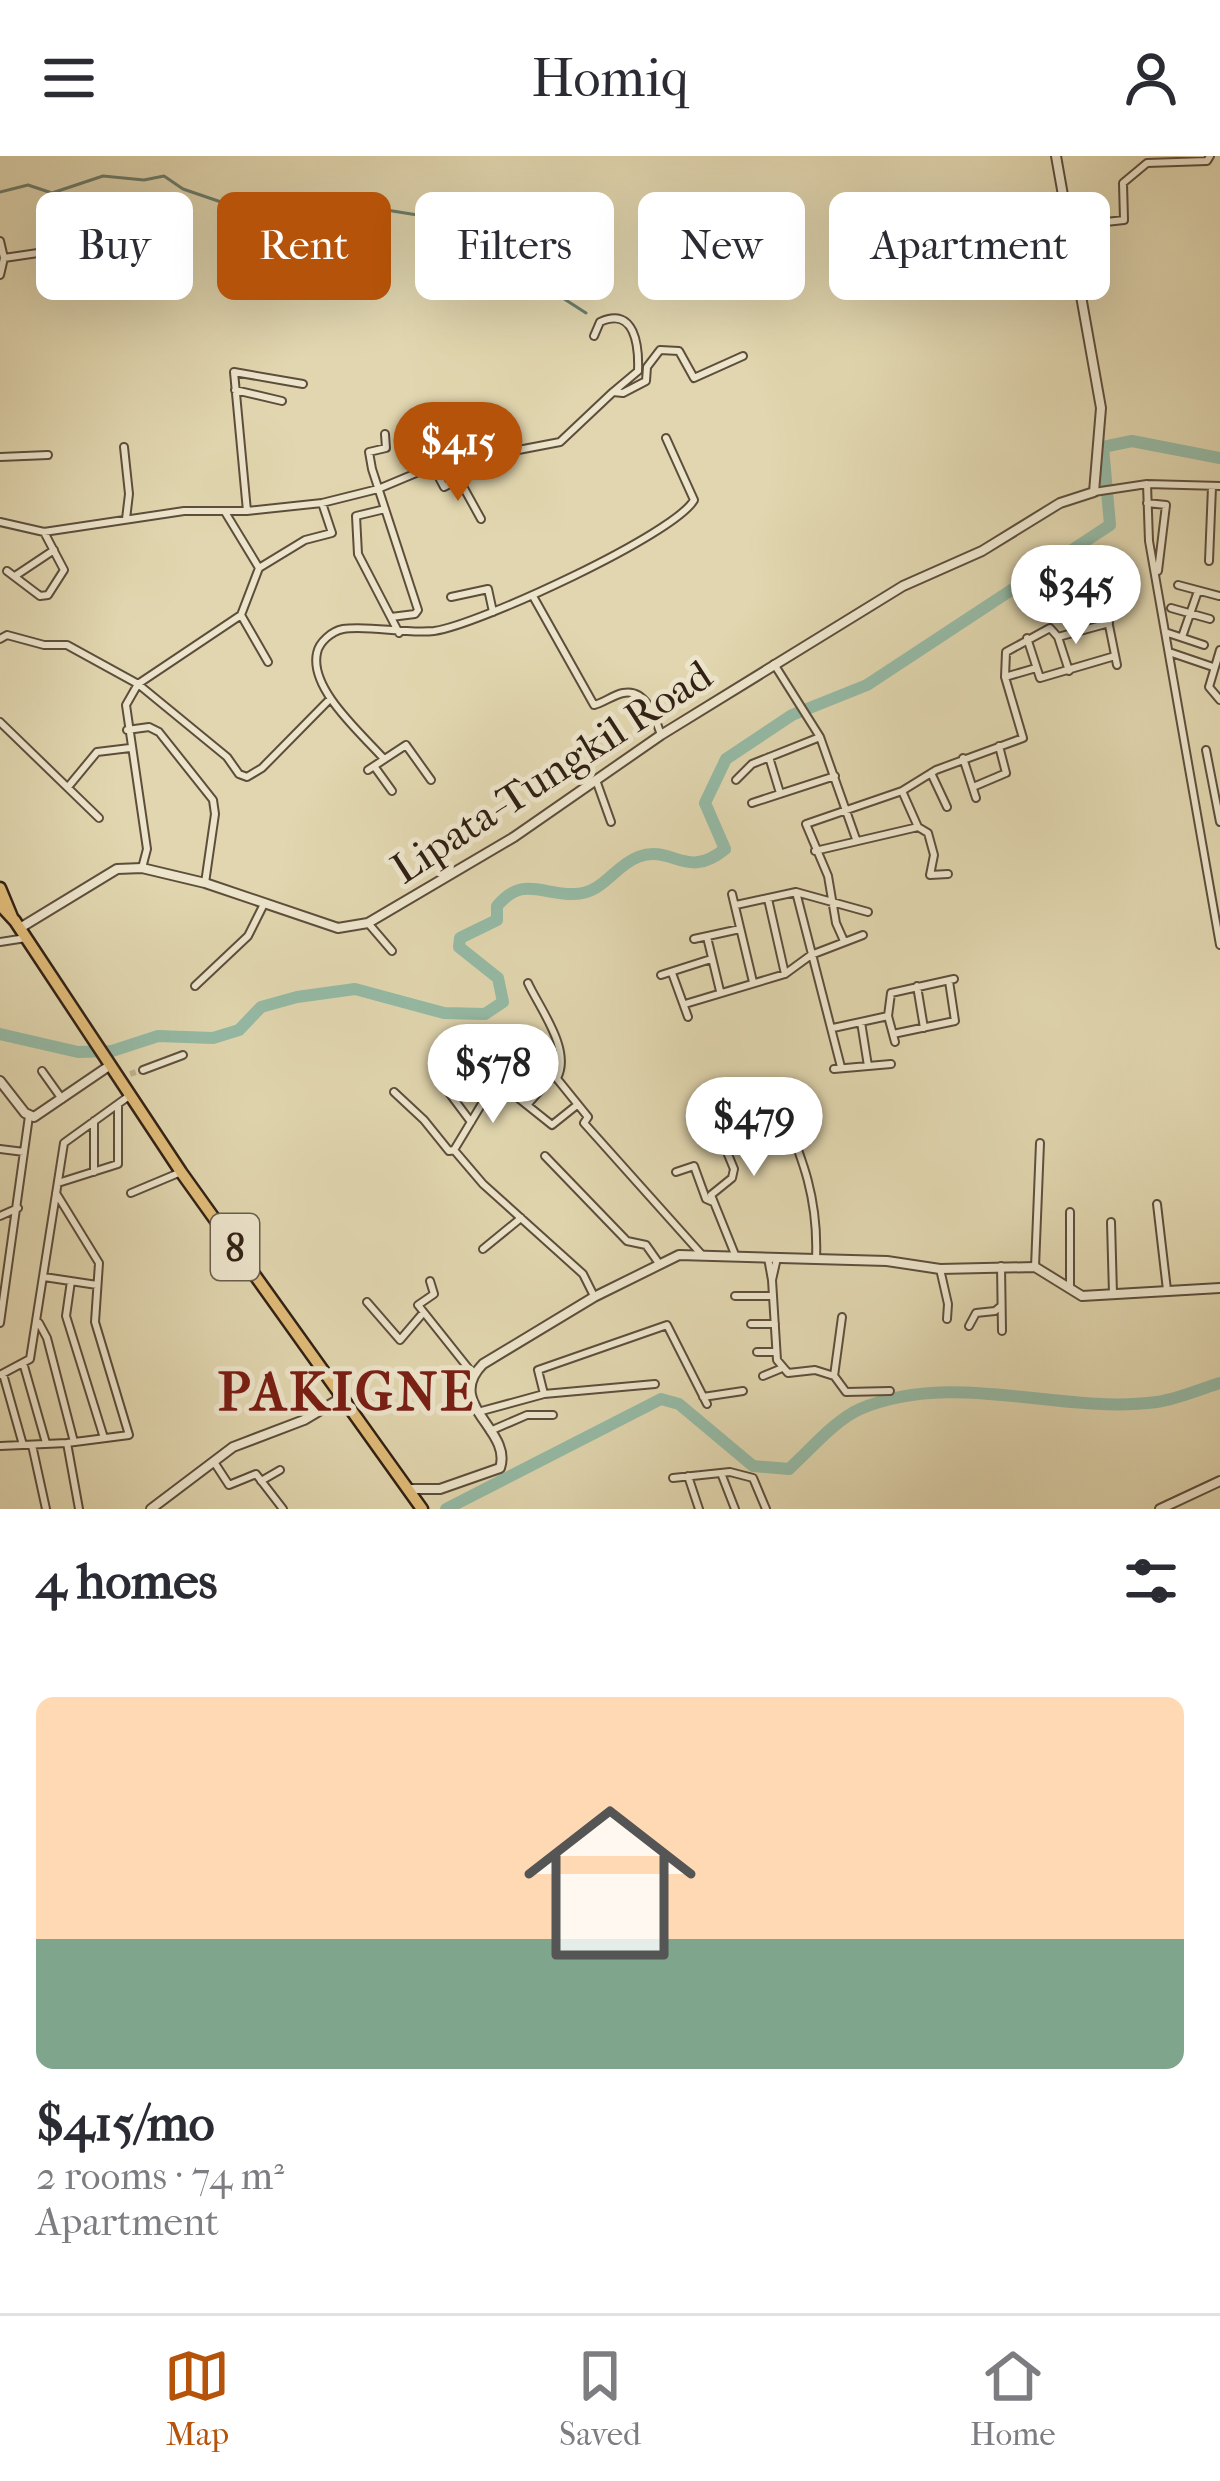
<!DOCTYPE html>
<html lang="en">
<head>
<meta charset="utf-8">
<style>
  body { margin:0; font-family:"IM FELL French Canon",serif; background:#f2f2f3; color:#2b2b33; height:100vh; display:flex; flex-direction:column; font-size:45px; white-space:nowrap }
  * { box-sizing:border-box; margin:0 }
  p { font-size:39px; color:#7c7c81 }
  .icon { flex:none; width:66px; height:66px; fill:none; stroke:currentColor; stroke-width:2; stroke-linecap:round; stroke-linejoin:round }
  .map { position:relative; height:1353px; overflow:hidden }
  .panel { display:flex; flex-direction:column; background:#fff; flex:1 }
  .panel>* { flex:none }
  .banner { position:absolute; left:36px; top:36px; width:1149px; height:108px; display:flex; gap:24px }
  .price { position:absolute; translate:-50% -102px; padding:0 27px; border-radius:42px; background:#fff; color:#222; font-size:39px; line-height:78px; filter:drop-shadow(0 3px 6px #0008) }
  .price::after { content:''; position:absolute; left:50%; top:72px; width:36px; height:27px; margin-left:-18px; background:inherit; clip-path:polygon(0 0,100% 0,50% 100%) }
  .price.current { background:#b45309; color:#fff }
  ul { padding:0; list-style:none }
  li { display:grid; align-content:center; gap:24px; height:636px; padding:0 36px }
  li+li { border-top:3px solid #e1e1e2 }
  li span { display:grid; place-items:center; height:372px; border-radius:18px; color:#555 }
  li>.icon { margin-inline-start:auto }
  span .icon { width:216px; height:216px; fill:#fffc; stroke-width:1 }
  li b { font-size:51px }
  h2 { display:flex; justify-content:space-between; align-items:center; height:144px; padding:0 36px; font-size:51px }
  .tag { padding:0 42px; border-radius:18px; background:#fff; box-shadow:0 12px 48px #0002; font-size:42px; line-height:108px }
  .tag.current { background:#b45309; color:#fff }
  header { display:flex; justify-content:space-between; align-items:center; height:156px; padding:0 36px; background:#fff; font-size:54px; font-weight:600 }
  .menu { display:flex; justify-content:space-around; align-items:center; height:168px; border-top:3px solid #e1e1e2; background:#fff; font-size:33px; color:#7c7c81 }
  .menu a { display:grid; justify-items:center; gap:6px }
  .menu .current { color:#b45309 }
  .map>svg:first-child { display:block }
</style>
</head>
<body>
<header><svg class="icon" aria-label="menu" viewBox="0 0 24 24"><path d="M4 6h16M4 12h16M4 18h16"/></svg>Homiq<svg class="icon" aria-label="person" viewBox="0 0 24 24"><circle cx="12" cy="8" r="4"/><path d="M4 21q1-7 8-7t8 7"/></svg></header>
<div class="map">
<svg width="1220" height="1353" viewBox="0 0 1220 1353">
  <rect width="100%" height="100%" fill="#e1d6af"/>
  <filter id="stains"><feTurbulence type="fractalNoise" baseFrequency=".00167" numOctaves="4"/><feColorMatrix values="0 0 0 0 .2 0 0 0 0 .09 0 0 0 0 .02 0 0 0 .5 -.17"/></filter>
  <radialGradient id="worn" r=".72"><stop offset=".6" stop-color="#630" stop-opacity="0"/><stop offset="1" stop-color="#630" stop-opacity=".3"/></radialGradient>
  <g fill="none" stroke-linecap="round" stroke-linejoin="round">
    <path stroke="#6d7d6b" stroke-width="3" d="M0,36L28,29L52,37L103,20L144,24L164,20L183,33L221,46L251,68L321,64L337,46L442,63L486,91L514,99L541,128L586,157"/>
    <path stroke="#95baa5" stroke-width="12" d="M0,878L78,896L112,895L158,880L213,882L239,874L261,851L297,841L355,833L444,857L485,858L503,846L498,822L459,791L460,782L497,764V750C523,719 542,739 574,738C603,738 614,710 638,701C673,688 686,725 725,693L705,647L726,603L792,559L867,529L1110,369L1103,291L1132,285L1220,302
      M446,1353L661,1243L679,1248L753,1310L789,1313C810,1294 835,1264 860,1253C956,1213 1058,1259 1157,1246C1178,1243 1200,1233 1220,1227"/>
    <path stroke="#beb290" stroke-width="6" stroke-dasharray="6 3" stroke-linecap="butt" d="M130,918L143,914"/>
    <g stroke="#5d4e3c" stroke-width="10">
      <path id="minor" d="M1069,70L1124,64L1123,27L1147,7L1207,5L1210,0
        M0,85L4,102L0,119
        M4,102L38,97
        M594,180L600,166C635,150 639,190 638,215
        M235,234L282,245
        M613,236L638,215
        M385,278L386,292L369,296L372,313L418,454L415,458L391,461
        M124,291L129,338L126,363
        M0,301L48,299
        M460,325L481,363
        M1147,328L1149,385L1220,789
        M1094,336L1147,328L1220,330
        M1147,347L1166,349L1158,415
        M385,353L356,360L358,398L399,477
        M247,355L234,216L303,228
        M0,366L44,376L184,355H247L322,347L378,333L433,310L444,331L513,295L560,286L613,236L623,237L646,225L647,211L660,194L679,195L694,222L743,200
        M1094,395L1117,509
        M1209,405L1212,331
        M259,412L305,384L332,377L322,347
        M7,415L40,440L48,439L64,414L44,376
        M15,420L54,394
        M1178,429L1219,440
        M451,441L488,433L493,456
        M534,442L594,549C603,547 613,539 623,537C646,532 655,561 661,579
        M1171,452L1210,463
        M241,459L268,506
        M1165,476L1204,489
        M1058,481L1109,467
        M1058,481L1069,515
        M1182,481L1198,435
        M1027,482L1040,522L1115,500
        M0,483L7,479L44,489H67L138,528L227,601L239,618L247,621L262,612L330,543
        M1220,494L1209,531L1220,544
        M1169,496L1213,511
        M774,508L820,581L856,683
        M1005,521L1036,512
        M0,566L99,662
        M127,574L149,571L159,576L213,644L215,658L205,727
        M1206,594L1220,666
        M769,601L780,637
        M963,602L976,642
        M384,603C362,578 309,533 317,497C319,486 332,475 343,473C368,469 405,478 434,475C478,469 675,378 694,344L666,282
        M374,610L392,635
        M368,614L406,589L431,624
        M931,617L947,651
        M596,624L611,666
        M736,624L752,608L820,581
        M68,631L97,596L130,592
        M973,631L1006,617L999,590
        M902,635L918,671L928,677L934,699L930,719L948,718
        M752,647L835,620
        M815,695L918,671
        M142,712L147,693L126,549L138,528L241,459L259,412L225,356
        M796,736L841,911
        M732,738L753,826
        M768,743L785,818
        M736,749L796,736L868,756
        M368,767L392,795
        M707,781L720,835
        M694,783L740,773
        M844,785L836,767L828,720L806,668L902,635L936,614L1023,582L1005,521L1006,496L1050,472L1058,481
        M0,786L26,782
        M672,817L688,861
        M661,819L711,803
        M528,827C540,853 572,894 557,922
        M195,830L248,780L264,748
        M917,830L924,872
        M685,848L785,818L811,799L863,779
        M861,866L868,910
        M833,872L888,860
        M893,878L955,865L949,825
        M895,886L888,860L891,837L954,823
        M834,913L891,908
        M143,914L183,899
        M42,915L62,943
        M497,925L552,969L577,949
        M772,928C797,991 819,1033 816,1103
        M394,936L424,964L449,995L454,994L483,1028L583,1118L594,1140
        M527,949L554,919L588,961L584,967L703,1100
        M708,950L734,1013L732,1022L711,1039L736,1101
        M471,966L441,926L473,897L494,930
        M0,993L24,996
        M454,994L501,916L532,882
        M545,1000L627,1085L646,1089L658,1106
        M94,1016V965
        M676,1016L694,1010L706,1043L713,1046
        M58,1027L118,1008V948
        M131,1037L181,1016
        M1157,1048L1167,1134
        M1070,1056V1132
        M0,1060L18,1052
        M1111,1066L1113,1138
        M483,1093L521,1062
        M768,1102L772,1124L777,1102
        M1001,1110L1002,1175
        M1035,1111L1040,987
        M940,1113L948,1148L947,1163
        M44,1121L97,1129
        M772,1124L777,1204L788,1217L815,1214L834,1220L842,1161
        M71,1125L66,1160L104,1282
        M430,1125L434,1138L418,1149L473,1218
        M735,1140H773
        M367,1146L400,1184L423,1157
        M0,1167L29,960
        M39,1167L47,1182L74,1286
        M751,1168H775
        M969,1170L976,1157L995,1155L1001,1150
        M757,1196H776
        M24,1210L46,1287
        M3,1218L23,1289
        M0,1219L30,1203L64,987L129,940
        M763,1220L780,1213
        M835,1221L846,1236L890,1235
        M544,1238L538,1214L667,1169L707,1248
        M703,1241L743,1235
        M478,1256L544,1238L655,1228
        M490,1275L527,1259H553
        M67,1287L79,1353
        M32,1289L46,1353
        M0,1290L67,1287L129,1279L95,1166L99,1107L56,1037
        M214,1306L229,1329L256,1318L283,1353
        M721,1317L735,1353
        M688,1320L699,1353
        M673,1322L730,1316L753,1322L766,1353
        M261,1325L280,1314"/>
    </g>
    <g stroke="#5d4e3c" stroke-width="12">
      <path id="tertiary" d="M20,772L117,713L142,712L205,727L338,772L368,767L514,681L661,579L903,430L982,395L1060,347L1094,336L1101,252L1056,0
        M0,925L25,957L34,961L109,910
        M409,1333H440L500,1312C513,1274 443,1248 483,1208L594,1141L679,1099L887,1105L940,1113L1035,1111L1082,1140L1220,1132
        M151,1353L233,1291L304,1264L341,1242
        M1160,1353L1220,1325"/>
    </g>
    <g stroke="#312115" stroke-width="15">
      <path id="trunk" d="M0,732L12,761
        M0,749L15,765L181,1016L422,1353"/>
    </g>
    <use href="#minor" stroke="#ece4cb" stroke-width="6"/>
    <use href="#tertiary" stroke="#ece4cb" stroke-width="8"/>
    <use href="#trunk" stroke="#e0bb78" stroke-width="10"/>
  </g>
  <g text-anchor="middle" stroke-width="10" stroke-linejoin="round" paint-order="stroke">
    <rect fill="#ece4cb" stroke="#695c4c" stroke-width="3" x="211" y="1058" width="48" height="66" rx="9"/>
    <g font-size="39" font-weight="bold" fill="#312115">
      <text x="235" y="1105">8</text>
    </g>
    <g font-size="42" fill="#312115" stroke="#ece4cb">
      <text transform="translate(551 615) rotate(-33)" y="15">Lipata-Tungkil Road</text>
    </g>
    <g font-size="54" font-weight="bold" letter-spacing="3" fill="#7a1f14" stroke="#ece4cb">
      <text x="347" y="1254">PAKIGNE</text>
    </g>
  </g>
  <rect width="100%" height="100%" filter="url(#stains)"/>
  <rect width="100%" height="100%" fill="url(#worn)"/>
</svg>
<b class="price current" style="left:458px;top:348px">$415</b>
<b class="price" style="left:1076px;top:491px">$345</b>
<b class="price" style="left:493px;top:970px">$578</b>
<b class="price" style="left:754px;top:1023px">$479</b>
<div class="banner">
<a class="tag">Buy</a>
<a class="tag current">Rent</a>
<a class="tag">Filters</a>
<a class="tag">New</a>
<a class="tag">Apartment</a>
</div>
</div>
<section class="panel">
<h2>4 homes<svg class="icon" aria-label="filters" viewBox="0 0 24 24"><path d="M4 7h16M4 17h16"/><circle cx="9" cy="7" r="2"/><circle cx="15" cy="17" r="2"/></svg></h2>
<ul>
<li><span style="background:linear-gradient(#ffd9b3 65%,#7fa58c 0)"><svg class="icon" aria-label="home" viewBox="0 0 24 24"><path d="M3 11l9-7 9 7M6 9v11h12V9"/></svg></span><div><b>$415/mo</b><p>2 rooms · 74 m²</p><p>Apartment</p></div></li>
</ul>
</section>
<nav class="menu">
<a class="current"><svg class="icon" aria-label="map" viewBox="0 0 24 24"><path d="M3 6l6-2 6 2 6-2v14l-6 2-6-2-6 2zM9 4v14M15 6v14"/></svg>Map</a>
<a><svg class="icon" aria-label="saved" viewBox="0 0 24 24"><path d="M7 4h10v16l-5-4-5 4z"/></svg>Saved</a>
<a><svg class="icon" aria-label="home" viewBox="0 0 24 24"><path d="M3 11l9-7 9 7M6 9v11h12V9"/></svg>Home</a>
</nav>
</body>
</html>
